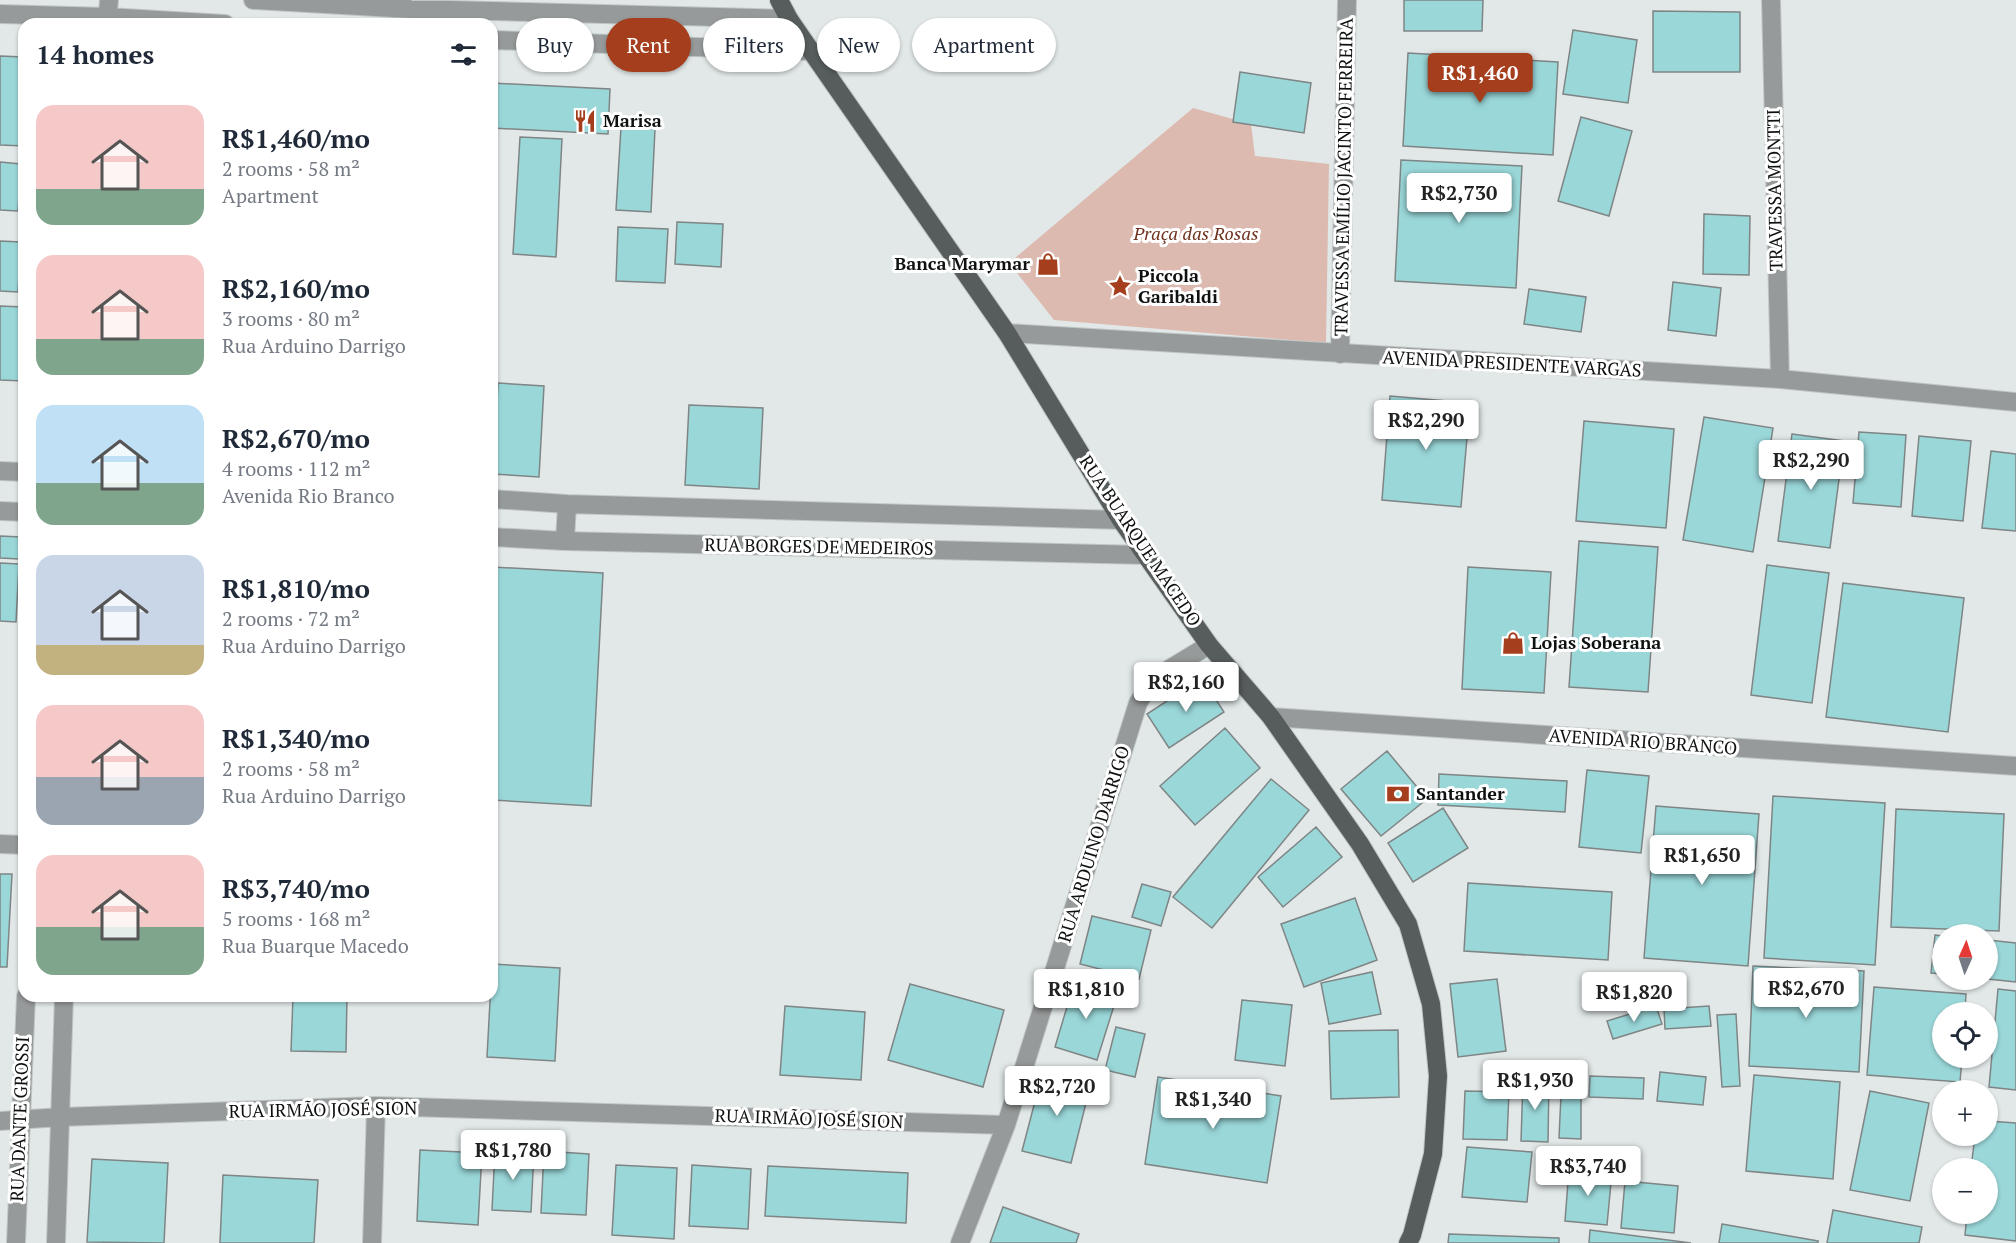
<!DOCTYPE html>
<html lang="en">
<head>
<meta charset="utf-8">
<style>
  body { margin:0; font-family:"PT Serif",serif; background:#f2f2f3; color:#1f2937; height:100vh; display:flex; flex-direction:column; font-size:22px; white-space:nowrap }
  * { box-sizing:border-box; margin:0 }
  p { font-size:20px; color:#747a83 }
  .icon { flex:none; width:33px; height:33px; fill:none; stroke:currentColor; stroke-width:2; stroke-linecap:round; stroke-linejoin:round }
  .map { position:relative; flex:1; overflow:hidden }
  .details { position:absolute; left:18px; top:18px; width:480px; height:984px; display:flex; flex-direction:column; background:#fff; border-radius:18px; box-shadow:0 2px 4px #0004 }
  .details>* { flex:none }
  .hud { position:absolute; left:516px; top:18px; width:570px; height:54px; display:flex; gap:12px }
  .needle { width:39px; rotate:3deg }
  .fabs { position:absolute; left:1932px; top:924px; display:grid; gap:12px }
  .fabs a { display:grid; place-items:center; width:66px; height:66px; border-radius:50%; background:#fff; box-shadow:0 2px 4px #0004; font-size:30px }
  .price { position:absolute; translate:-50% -51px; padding:0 14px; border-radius:6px; background:#fff; color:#222; font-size:20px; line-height:39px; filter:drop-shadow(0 2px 3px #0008) }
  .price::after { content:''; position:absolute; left:50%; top:36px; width:18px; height:14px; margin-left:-9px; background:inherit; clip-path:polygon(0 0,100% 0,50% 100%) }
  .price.selected { background:#a53e1c; color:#fff }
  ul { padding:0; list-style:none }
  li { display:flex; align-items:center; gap:18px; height:150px; padding:0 18px }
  li span { display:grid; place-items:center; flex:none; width:168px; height:120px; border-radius:18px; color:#555 }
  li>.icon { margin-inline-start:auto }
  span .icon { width:72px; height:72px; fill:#fffc; stroke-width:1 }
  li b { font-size:26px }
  h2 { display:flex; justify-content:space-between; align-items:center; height:72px; padding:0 18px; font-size:26px }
  .chip { padding:0 21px; border-radius:27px; background:#fff; box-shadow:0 2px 4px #0004; font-size:21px; line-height:54px }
  .chip.selected { background:#a53e1c; color:#fff }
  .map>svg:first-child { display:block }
</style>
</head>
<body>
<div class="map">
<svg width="2016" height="1243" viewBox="0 0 2016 1243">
  <rect width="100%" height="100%" fill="#e2e8e8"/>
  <path fill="#dcbab0" d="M1193,108L1251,124L1255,156L1329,164L1326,343L1054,320L1009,263Z"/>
  <path fill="#9ad7d9" stroke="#7f8585" stroke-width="1.5" d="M1404,0H1483L1482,31H1404Z
    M1653,11L1740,12V72H1653Z
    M1573,30L1637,40L1628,103L1563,94Z
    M1408,53L1558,62L1553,155L1403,146Z
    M0,56L24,57V146L0,145Z
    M1240,72L1311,83L1304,133L1233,122Z
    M492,83L610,89L608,134L492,128Z
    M1581,117L1632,131L1609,216L1558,201Z
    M621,127L655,129L651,212L616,210Z
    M520,137L562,139L556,257L513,254Z
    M1401,160L1522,166L1516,288L1395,281Z
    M0,162L21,164L18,211L0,210Z
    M1704,214L1750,216L1749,275L1703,274Z
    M677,222L723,224L721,267L675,264Z
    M618,227L668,229L665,283L616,281Z
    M0,241L21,242L18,292L0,291Z
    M1673,282L1721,288L1716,336L1668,330Z
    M1529,289L1586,297L1581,332L1524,324Z
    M0,306L24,307V381L0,380Z
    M498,383L544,386L539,477L493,474Z
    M1390,396L1470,403L1461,507L1382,500Z
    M689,405L763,408L759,489L685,485Z
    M1704,417L1773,428L1753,552L1683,540Z
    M1584,421L1674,429L1666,528L1576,521Z
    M1859,432L1906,435L1901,507L1853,503Z
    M1792,434L1844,441L1830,548L1778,541Z
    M1919,436L1971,441L1963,521L1912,516Z
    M1991,451L2016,454V531L1982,528Z
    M0,536L21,537L19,559L0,558Z
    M1579,541L1658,547L1648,692L1569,687Z
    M0,563L19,564L16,622L0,621Z
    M1767,565L1829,573L1812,703L1751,695Z
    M492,567L603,573L591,806L492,800Z
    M1468,567L1551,572L1544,693L1462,689Z
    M1843,583L1964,598L1948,732L1826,717Z
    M1202,678L1224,712L1169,748L1147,714Z
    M1225,728L1260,768L1195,825L1160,786Z
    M1387,751L1427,799L1381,836L1341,789Z
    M1587,770L1649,776L1641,853L1579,847Z
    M1439,774L1567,781L1565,812L1438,805Z
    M1271,779L1309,810L1212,928L1173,897Z
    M1773,796L1885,803L1875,965L1764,958Z
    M1656,806L1759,814L1748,966L1644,958Z
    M1443,808L1468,848L1413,882L1388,843Z
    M1896,809L2004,814L1999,931L1891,927Z
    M1316,827L1342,857L1283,907L1258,877Z
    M0,874H12L7,967H0Z
    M1468,883L1612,892L1608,960L1464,951Z
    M1142,884L1171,892L1161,926L1132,917Z
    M1355,898L1377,960L1304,987L1281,924Z
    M1092,916L1151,930L1139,979L1080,964Z
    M1935,935L1942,936V974L1931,973Z
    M1988,940L2016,943V982L1988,979Z
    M492,964L560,968L555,1061L487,1057Z
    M1753,966L1864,971L1859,1072L1749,1066Z
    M1372,972L1381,1014L1329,1024L1321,983Z
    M1497,979L1506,1051L1458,1057L1450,984Z
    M1075,980L1118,993L1097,1060L1055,1047Z
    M1587,980L1640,982L1638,1007L1586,1005Z
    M910,984L1004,1010L983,1087L888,1060Z
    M1874,987L1966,994L1965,1012H1942V1058H1962L1960,1082L1867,1075Z
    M1998,989L2016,991V1090L1989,1087Z
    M293,996H347L346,1052L291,1051Z
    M1242,1000L1292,1005L1285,1066L1235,1060Z
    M785,1006L865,1012L861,1080L780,1075Z
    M1656,1006L1662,1024L1613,1039L1607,1021Z
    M1709,1006L1711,1026L1665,1029L1664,1009Z
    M1736,1014L1740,1086L1722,1087L1717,1015Z
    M1116,1027L1145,1034L1135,1077L1105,1070Z
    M1398,1030L1399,1097L1331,1099L1329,1031Z
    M1043,1071L1091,1083L1071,1163L1022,1151Z
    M1660,1072L1706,1077L1703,1105L1657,1101Z
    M1754,1075L1840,1082L1833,1179L1746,1171Z
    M1590,1076L1644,1078L1643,1099L1589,1097Z
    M1158,1077L1281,1096L1267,1183L1145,1164Z
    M1523,1080L1549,1082L1548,1142L1521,1141Z
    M1465,1091L1509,1092L1507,1140L1463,1139Z
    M1870,1091L1929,1103L1910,1201L1850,1190Z
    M1561,1095L1581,1096V1139L1559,1138Z
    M1988,1121L2016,1123V1241L1965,1235L1967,1214H1988V1168H1971L1975,1136H1988Z
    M1467,1147L1532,1152L1527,1202L1462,1197Z
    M420,1150L482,1153L478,1225L417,1221Z
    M495,1150L534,1152L531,1212L492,1210Z
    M544,1151L589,1154L586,1215L541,1213Z
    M92,1159L168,1163L164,1243L87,1242Z
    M616,1165L677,1168L674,1239L612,1235Z
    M692,1165L751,1169L748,1229L689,1226Z
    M768,1166L908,1173L906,1223L765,1216Z
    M1569,1169L1612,1172L1607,1225L1565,1221Z
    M223,1175L318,1180L314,1243H220Z
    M1625,1181L1678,1186L1674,1233L1621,1228Z
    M1003,1207L1079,1234L1076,1243H990Z
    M1833,1210L1922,1227L1919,1243H1827Z
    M1722,1224L1818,1241V1243H1719Z
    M1590,1230L1691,1243H1589Z
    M1449,1234L1559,1238V1243H1448Z"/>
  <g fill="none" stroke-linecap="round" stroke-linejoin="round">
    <g stroke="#c0c6c6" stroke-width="20">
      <path id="minor" d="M253,0L411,9L789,19
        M1771,0L1780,379
        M0,14L108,17L225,24
        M107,24L109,0
        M492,40L811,51
        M1007,333L1780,379L2016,402
        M1340,354L1347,0
        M0,471L24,472
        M492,499L567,504L1121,520
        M0,511L24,512
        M492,537L565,541L1145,555
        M565,541L567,504
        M1271,717L2016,766
        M0,844L24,845
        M0,1121L61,1117L376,1106L1006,1125
        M16,1243L26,996
        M56,1243L64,996
        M372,1243L376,1106
        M960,1243L1006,1125L1138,703L1153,679L1209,645"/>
    </g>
    <g stroke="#c0c6c6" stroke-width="20">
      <path id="major" d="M779,0L789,19L811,51L1007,333L1121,520L1209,645L1271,717L1360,844L1408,924L1431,1004L1438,1076L1433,1154L1412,1235L1408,1243"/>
    </g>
    <use href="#minor" stroke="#979a9a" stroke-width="18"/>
    <use href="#major" stroke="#575c5c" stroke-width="18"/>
  </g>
  <defs>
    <g id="restaurant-bare" transform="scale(1.8)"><path d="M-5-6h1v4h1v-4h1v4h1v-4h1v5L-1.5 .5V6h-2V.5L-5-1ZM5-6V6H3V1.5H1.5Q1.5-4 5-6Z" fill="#a53e1c" stroke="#fff" stroke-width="2.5" paint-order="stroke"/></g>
    <g id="shop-bare" transform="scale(1.8)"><path d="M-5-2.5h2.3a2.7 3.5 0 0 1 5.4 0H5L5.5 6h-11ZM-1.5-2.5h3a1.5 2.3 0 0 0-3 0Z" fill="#a53e1c" stroke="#fff" stroke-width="2.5" paint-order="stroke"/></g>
    <g id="sight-bare" transform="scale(1.8)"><path d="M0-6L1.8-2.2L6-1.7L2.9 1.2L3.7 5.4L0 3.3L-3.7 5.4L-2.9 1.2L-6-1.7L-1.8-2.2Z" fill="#a53e1c" stroke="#fff" stroke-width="2.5" paint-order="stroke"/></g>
    <g id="bank-bare" transform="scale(1.8)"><path d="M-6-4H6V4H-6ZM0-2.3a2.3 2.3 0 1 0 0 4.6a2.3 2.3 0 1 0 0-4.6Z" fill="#a53e1c" stroke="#fff" stroke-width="2.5" paint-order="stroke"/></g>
  </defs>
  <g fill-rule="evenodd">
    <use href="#restaurant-bare" x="585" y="121"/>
    <use href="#shop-bare" x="1048" y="264"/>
    <use href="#sight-bare" x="1120" y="286"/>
    <use href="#shop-bare" x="1513" y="643"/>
    <use href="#bank-bare" x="1398" y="794"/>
  </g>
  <g text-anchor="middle" stroke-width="6" stroke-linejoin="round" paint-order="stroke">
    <g font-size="18" font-weight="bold" fill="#0f1111" stroke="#fff" text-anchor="start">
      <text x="603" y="127">Marisa</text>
      <text x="1030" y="270" text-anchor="end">Banca Marymar</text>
      <text x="1138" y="282">Piccola<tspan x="1138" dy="21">Garibaldi</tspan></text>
      <text x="1531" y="649">Lojas Soberana</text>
      <text x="1416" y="800">Santander</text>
    </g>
    <g font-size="18" fill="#0f1111" stroke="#fff">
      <text transform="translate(1344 177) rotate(-89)" y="6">TRAVESSA EMÍLIO JACINTO FERREIRA</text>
      <text transform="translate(1775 190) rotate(-91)" y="6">TRAVESSA MONTTI</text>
      <text transform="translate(1512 364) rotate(3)" y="6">AVENIDA PRESIDENTE VARGAS</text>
      <text transform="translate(1140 541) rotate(56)" y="6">RUA BUARQUE MACEDO</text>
      <text transform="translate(819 547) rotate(1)" y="6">RUA BORGES DE MEDEIROS</text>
      <text transform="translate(1643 742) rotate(4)" y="6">AVENIDA RIO BRANCO</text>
      <text transform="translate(1094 844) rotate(-73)" y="6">RUA ARDUINO DARRIGO</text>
      <text transform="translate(323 1110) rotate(-1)" y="6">RUA IRMÃO JOSÉ SION</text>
      <text transform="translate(20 1119) rotate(-88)" y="6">RUA DANTE GROSSI</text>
      <text transform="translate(809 1119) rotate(2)" y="6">RUA IRMÃO JOSÉ SION</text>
    </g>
    <g font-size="18" font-style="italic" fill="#6f321f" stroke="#fff">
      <text x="1196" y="240">Praça das Rosas</text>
    </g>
  </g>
</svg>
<div class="fabs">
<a><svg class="needle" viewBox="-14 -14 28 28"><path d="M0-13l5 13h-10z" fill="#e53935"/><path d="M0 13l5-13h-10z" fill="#747a83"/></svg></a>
<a><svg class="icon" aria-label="locate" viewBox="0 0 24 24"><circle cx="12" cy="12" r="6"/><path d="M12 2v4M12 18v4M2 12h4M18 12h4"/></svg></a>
<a>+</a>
<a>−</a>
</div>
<b class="price selected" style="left:1480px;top:104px">R$1,460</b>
<b class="price" style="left:1459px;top:224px">R$2,730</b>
<b class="price" style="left:1426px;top:451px">R$2,290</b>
<b class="price" style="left:1811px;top:491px">R$2,290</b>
<b class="price" style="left:1186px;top:713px">R$2,160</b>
<b class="price" style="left:1702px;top:886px">R$1,650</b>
<b class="price" style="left:1806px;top:1019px">R$2,670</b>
<b class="price" style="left:1086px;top:1020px">R$1,810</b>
<b class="price" style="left:1634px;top:1023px">R$1,820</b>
<b class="price" style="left:1535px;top:1111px">R$1,930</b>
<b class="price" style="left:1057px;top:1117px">R$2,720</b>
<b class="price" style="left:1213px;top:1130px">R$1,340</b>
<b class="price" style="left:513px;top:1181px">R$1,780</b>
<b class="price" style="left:1588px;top:1197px">R$3,740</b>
<div class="hud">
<a class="chip">Buy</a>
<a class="chip selected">Rent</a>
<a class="chip">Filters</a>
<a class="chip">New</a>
<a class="chip">Apartment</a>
</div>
<section class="details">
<h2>14 homes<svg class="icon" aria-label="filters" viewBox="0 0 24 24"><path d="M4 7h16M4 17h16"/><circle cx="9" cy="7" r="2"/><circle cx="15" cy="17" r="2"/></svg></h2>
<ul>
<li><span style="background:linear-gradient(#f6c9c9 70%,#7fa58c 0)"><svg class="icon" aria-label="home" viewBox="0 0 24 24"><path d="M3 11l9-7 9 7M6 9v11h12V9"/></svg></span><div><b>R$1,460/mo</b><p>2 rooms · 58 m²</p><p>Apartment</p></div></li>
<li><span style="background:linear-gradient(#f6c9c9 70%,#7fa58c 0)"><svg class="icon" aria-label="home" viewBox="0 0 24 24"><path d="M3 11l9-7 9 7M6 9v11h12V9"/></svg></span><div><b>R$2,160/mo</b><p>3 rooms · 80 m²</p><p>Rua Arduino Darrigo</p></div></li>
<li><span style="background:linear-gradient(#bfe0f5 65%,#7fa58c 0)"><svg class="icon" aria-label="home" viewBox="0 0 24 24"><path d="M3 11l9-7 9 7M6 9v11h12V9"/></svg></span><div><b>R$2,670/mo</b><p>4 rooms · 112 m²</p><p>Avenida Rio Branco</p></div></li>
<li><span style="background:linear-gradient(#c9d6e8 75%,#c2b280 0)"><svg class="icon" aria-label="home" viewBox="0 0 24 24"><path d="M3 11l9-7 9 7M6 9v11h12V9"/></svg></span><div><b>R$1,810/mo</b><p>2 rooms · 72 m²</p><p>Rua Arduino Darrigo</p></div></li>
<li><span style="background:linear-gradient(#f6c9c9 60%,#9aa5b1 0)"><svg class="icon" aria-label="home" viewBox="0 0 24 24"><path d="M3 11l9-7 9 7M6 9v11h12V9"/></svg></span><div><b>R$1,340/mo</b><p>2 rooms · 58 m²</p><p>Rua Arduino Darrigo</p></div></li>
<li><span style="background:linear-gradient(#f6c9c9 60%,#7fa58c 0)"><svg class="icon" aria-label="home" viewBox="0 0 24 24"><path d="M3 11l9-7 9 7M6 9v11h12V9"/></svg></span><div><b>R$3,740/mo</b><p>5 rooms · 168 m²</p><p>Rua Buarque Macedo</p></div></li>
</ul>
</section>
</div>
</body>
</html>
